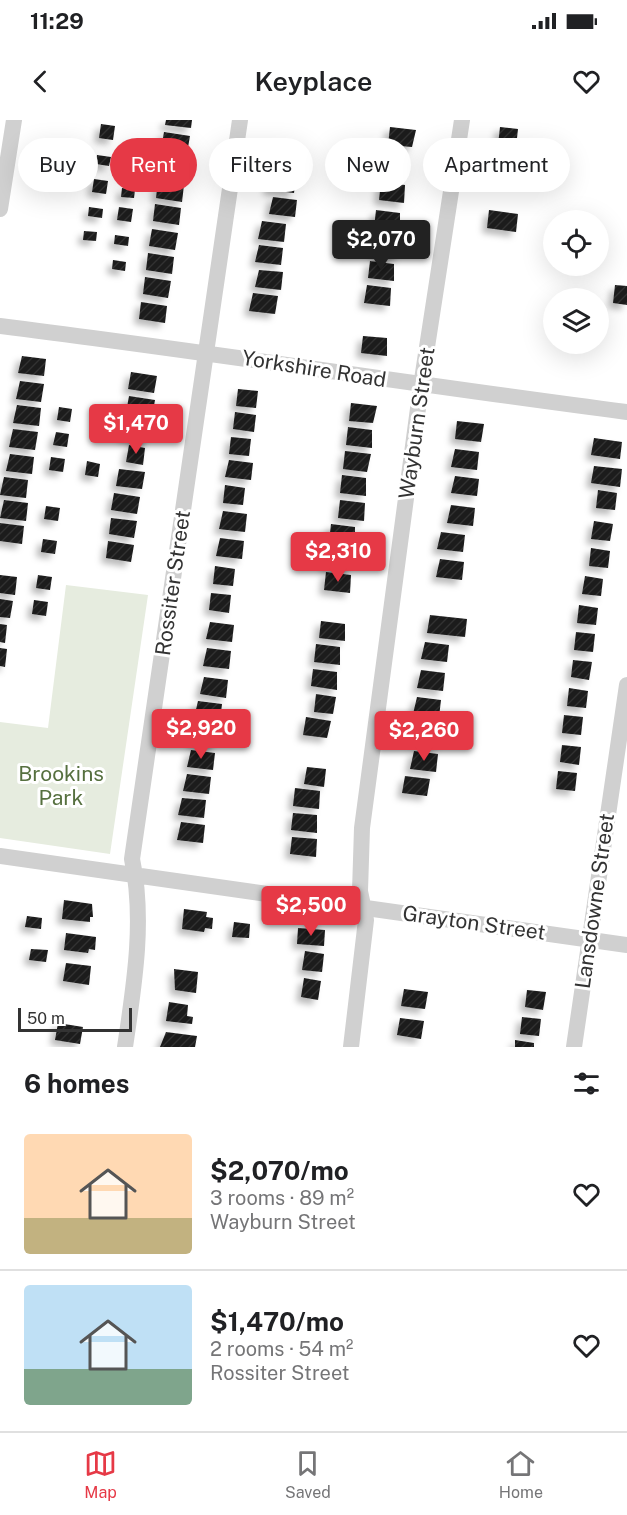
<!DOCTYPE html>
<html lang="en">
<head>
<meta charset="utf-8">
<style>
  body { margin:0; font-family:"Public Sans",sans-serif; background:#f6f6f6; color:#202124; height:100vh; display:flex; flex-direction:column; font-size:22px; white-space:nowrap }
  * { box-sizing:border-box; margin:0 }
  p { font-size:20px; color:#757577 }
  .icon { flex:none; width:33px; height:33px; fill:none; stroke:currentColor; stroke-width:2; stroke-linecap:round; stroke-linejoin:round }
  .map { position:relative; height:927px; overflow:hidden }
  .panel { display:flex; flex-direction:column; background:#fff; flex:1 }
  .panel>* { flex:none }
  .guide { position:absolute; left:18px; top:18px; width:591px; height:54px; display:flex; gap:12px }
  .tools { position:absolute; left:543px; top:90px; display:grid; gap:12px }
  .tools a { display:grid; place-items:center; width:66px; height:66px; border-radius:50%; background:#fff; box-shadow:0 6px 24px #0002; font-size:30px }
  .scale { position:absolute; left:18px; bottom:15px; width:114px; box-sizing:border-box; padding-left:6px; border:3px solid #333; border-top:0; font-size:16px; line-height:21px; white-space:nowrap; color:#333; -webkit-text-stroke:4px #fff; paint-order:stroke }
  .price { position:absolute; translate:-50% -51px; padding:0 14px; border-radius:6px; background:#e63946; color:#fff; font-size:20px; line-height:39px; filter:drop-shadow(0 2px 3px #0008) }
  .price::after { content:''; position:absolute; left:50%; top:36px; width:18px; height:14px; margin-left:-9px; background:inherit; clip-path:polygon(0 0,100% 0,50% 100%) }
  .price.on { background:#222; color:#fff }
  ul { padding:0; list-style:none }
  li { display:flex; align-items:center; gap:18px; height:150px; padding:0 24px }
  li+li { border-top:2px solid #e0e0e0 }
  li span { display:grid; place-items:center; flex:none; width:168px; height:120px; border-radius:6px; color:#555 }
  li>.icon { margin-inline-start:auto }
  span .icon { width:72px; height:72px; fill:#fffc; stroke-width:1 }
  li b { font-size:26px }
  h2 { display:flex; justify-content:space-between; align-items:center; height:72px; padding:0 24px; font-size:26px }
  .pill { padding:0 21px; border-radius:27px; background:#fff; box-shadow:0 6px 24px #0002; font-size:21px; line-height:54px }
  .pill.on { background:#e63946; color:#fff }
  .status { display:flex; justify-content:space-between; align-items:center; height:42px; padding:0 30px; background:#fff; direction:ltr }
  .status svg { height:16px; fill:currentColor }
  header { display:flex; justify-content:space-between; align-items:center; height:78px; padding:0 24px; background:#fff; font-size:27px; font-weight:600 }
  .tab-bar { display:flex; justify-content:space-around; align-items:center; height:84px; border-top:2px solid #e0e0e0; background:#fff; font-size:16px; color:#757577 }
  .tab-bar a { display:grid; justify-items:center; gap:3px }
  .tab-bar .on { color:#e63946 }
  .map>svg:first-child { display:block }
</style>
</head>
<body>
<div class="status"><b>11:29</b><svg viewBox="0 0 49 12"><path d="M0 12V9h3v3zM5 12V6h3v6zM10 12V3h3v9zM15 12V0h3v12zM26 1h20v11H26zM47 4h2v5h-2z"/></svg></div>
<header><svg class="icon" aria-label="back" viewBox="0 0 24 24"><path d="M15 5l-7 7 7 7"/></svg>Keyplace<svg class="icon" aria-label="heart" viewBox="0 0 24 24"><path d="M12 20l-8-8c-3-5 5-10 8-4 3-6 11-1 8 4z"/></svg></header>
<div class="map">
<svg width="627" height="927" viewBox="0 0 627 927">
  <defs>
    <pattern id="building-hatch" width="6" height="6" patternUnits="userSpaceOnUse" patternTransform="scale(1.5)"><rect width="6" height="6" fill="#1a1a1a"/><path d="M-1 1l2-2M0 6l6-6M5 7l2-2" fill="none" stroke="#333"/></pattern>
    <filter id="shadow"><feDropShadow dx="-5" dy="5" stdDeviation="3" flood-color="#0004"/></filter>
  </defs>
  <rect width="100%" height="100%" fill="#fff"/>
  <path fill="#e6ecdf" d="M66,465L148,475L110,734L0,718V602L48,608Z"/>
  <path fill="url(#building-hatch)" filter="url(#shadow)" d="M166,0H192L191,8L165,5Z
    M101,4L115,6L113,20L99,18Z
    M390,7L416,10L412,27L388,25Z
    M500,7L518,9L516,27L498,25Z
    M164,12L190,16L187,33L161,29Z
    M130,19L143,21L142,29L129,28Z
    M277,28L301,31L299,49L273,46Z
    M97,35L111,37L109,46L96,44Z
    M160,36L186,40L183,57L157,53Z
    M501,36L531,40L528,58L499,54Z
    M125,39L139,41L137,55L123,53Z
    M271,53L296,55L294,73L268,70Z
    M94,59L108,61L106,74L92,72Z
    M158,61L184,65L182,82L156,78Z
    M381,62L405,65L404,83L379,80Z
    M122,68L135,70L134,78L121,77Z
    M273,77L297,80L295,97L269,94Z
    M155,84L181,88L179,105L153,101Z
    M89,87L103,89L102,98L88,96Z
    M119,87L133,89L131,102L117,100Z
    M376,90L400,93V111L374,108Z
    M489,90L518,94L516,112L487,108Z
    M262,101L286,104L284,122L258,119Z
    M152,109L178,113L175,130L149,126Z
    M84,111L97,112L96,121L83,120Z
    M115,115L129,117L128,126L114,124Z
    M376,116L400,119V137L374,134Z
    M259,125L283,128L281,145L255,142Z
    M148,133L174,137L172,154L146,150Z
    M113,140L126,142L125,151L112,149Z
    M370,141L394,144V161L368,158Z
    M259,150L283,152L281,170L255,167Z
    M145,157L171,161L168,178L143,174Z
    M367,165L391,168L390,186L364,183Z
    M615,165L627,166V185L613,183Z
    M253,173L278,176L275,194L249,191Z
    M141,182L167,186L165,203L139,199Z
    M363,216L387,218V236L361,233Z
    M22,236L46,239L44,256L18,253Z
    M131,252L157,256L154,273L128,269Z
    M20,261L44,264L41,282L16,279Z
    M238,269L258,271L256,288L236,286Z
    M129,276L155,280L152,297L126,293Z
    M351,283L377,286L373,303L349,301Z
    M17,285L41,288L39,306L13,303Z
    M59,287L72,289L70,302L57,300Z
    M235,292L256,295L254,312L233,309Z
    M125,300L151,304L149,321L123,317Z
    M457,301L484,304L481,322L455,319Z
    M348,307L372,310V328L346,325Z
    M13,309L38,312L35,330L9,327Z
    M56,312L69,314L67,327L53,325Z
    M231,317L251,319L249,336L229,334Z
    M594,318L622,322L620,339L591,335Z
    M129,325L145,328L143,345L126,342Z
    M455,329L479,332L477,350L451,347Z
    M345,331L371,334L367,352L343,349Z
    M10,334L34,337L32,354L6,351Z
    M51,337L65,339L63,352L49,350Z
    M229,340L253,343L251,360L225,357Z
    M87,341L100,344L98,357L85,355Z
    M594,346L622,349L620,367L591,363Z
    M119,349L145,352L142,369L116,366Z
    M342,355L366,358V376L340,373Z
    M455,356L479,359L477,376L451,373Z
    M4,357L28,360L26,378L0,375Z
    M225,365L245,368L243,385L223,383Z
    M598,370L617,373L615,390L596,388Z
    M114,373L140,377L137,394L111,390Z
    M4,380L28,383L26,401L0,398Z
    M340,380L365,383L364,401L338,398Z
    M451,385L475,388L473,406L447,403Z
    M46,386L60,388L58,401L44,399Z
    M223,391L247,394L245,412L219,409Z
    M111,398L137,401L134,418L109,414Z
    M594,401L613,404L610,421L591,419Z
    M0,403L24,406L22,424L0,421Z
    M331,404L355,407V425L329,422Z
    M441,412L465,415L463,432L437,429Z
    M220,418L244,421L242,439L216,436Z
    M43,419L57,421L55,434L41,432Z
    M108,421L134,425L131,442L106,438Z
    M327,428L352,431L351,449L325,446Z
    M591,428L610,431L608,448L589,446Z
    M440,439L464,442L462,460L436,457Z
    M215,446L235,449L233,466L213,464Z
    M326,452L351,455L350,473L324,470Z
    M0,455L17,457L15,475L0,473Z
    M38,455L52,457L50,470L36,468Z
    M585,456L603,459L601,476L582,474Z
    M211,473L231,475L229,493L209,490Z
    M0,479L13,481L10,498L0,497Z
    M34,480L48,482L46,496L32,494Z
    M579,485L598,488L596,505L577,503Z
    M430,495L467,499L465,517L427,513Z
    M321,501L345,504V521L319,518Z
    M210,502L234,505L232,522L206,519Z
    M0,504L7,505L5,523L0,522Z
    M576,512L595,514L593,532L574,530Z
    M425,522L449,525L447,542L421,539Z
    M316,524L340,527V545L314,542Z
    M0,528L7,529L5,547L0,546Z
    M207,528L231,531L229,549L203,546Z
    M573,540L592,542L589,560L571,557Z
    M313,549L337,552V570L311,566Z
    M421,550L445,553L443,571L417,568Z
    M204,557L228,560L226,578L200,574Z
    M569,568L588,571L586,588L567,586Z
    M316,574L336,577L333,594L314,592Z
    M417,577L441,580L439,597L413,594Z
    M198,581L222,584L220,602L194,598Z
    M564,595L583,597L581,615L562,613Z
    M306,597L331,601L327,618L303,615Z
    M419,605L443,608L441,625L415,623Z
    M195,606L219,609L217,626L191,623Z
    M562,625L581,627L579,645L560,642Z
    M191,630L215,633L213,650L187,647Z
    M414,631L438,634L436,652L410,649Z
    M307,647L326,649L324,667L304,664Z
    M558,651L577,653L575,671L556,669Z
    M187,654L211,657L209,674L183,671Z
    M405,656L430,659L427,676L402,673Z
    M295,668L320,671L319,689L293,686Z
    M182,678L206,680L204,698L178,695Z
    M293,693L317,695V713L291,710Z
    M181,702L205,705L203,723L177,720Z
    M292,717L317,719L316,737L290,734Z
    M64,780L92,784L93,797H90V802L62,799Z
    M184,789L207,792L206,797L213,798L212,809L205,808L204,812L182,809Z
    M27,796L42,798L41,809L25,807Z
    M234,802L250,804L249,818L232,817Z
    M298,808L325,810L324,826L297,824Z
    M66,813L96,817L95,830L89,829L88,833L64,830Z
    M31,829L48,830L46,842L29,840Z
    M305,831L324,834L322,852L302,850Z
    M66,843L91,846L89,865L63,861Z
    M174,849L198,852L196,873L175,870Z
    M304,858L321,861L318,880L301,877Z
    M404,869L428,872L425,889L401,886Z
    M527,870L546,872L543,890L525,887Z
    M169,882L188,885L187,896L193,897L192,904L166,901Z
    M522,897L541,899L539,916L520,914Z
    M400,898L424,901L421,919L397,915Z
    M58,903L83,907L80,924L55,920Z
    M166,912L197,916L195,927H160Z
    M515,920L534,923V927H515Z"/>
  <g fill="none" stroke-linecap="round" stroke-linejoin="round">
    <path stroke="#d0d0d0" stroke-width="16" d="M0,89L14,0
      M0,206C209,232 418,265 627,292
      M0,736L627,825
      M125,927C134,866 145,800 132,739L240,0
      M351,927L366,800L360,771L362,708L421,266L462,0
      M574,927L627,565"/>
  </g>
  <g text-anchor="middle" stroke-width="6" stroke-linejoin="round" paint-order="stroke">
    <g font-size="21" fill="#333" stroke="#fff">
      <text transform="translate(314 249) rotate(9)" y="7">Yorkshire Road</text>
      <text transform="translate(417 303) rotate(-82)" y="7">Wayburn Street</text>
      <text transform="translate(173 463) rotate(-82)" y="7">Rossiter Street</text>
      <text transform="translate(595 781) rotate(-82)" y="7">Lansdowne Street</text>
      <text transform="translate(474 803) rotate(8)" y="7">Grayton Street</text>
    </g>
    <g font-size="21" fill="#56703f" stroke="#fff">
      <text x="61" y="661">Brookins<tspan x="61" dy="24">Park</tspan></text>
    </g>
  </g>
</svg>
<div class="tools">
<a><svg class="icon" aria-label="locate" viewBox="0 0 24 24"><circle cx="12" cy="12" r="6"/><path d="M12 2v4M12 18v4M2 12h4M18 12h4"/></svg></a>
<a><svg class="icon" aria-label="layers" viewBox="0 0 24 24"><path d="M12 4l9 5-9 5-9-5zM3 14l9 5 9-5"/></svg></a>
</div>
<div class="scale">50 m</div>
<b class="price on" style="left:381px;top:151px">$2,070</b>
<b class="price" style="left:136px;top:335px">$1,470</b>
<b class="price" style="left:338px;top:463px">$2,310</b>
<b class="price" style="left:201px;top:640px">$2,920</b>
<b class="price" style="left:424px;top:642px">$2,260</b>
<b class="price" style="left:311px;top:817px">$2,500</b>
<div class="guide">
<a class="pill">Buy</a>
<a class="pill on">Rent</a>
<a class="pill">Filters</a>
<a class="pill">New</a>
<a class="pill">Apartment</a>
</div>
</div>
<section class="panel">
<h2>6 homes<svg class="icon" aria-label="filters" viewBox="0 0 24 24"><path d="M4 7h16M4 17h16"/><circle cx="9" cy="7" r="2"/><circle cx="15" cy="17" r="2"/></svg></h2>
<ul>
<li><span style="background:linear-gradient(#ffd9b3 70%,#c2b280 0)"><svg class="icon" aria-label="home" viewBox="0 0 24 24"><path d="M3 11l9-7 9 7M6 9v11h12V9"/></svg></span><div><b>$2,070/mo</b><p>3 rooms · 89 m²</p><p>Wayburn Street</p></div><svg class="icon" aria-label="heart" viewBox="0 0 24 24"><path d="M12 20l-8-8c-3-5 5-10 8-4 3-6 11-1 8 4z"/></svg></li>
<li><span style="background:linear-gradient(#bfe0f5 70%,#7fa58c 0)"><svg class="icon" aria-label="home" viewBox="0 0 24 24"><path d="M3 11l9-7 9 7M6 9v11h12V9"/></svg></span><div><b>$1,470/mo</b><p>2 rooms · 54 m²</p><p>Rossiter Street</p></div><svg class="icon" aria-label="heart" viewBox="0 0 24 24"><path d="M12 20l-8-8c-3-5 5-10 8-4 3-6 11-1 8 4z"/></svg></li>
</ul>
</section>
<nav class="tab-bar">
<a class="on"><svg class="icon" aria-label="map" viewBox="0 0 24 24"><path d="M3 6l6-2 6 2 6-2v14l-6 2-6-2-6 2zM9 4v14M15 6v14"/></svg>Map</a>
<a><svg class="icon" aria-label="saved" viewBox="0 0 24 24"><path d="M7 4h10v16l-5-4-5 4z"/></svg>Saved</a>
<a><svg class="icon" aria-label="home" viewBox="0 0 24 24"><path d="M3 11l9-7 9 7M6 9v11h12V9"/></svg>Home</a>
</nav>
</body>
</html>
